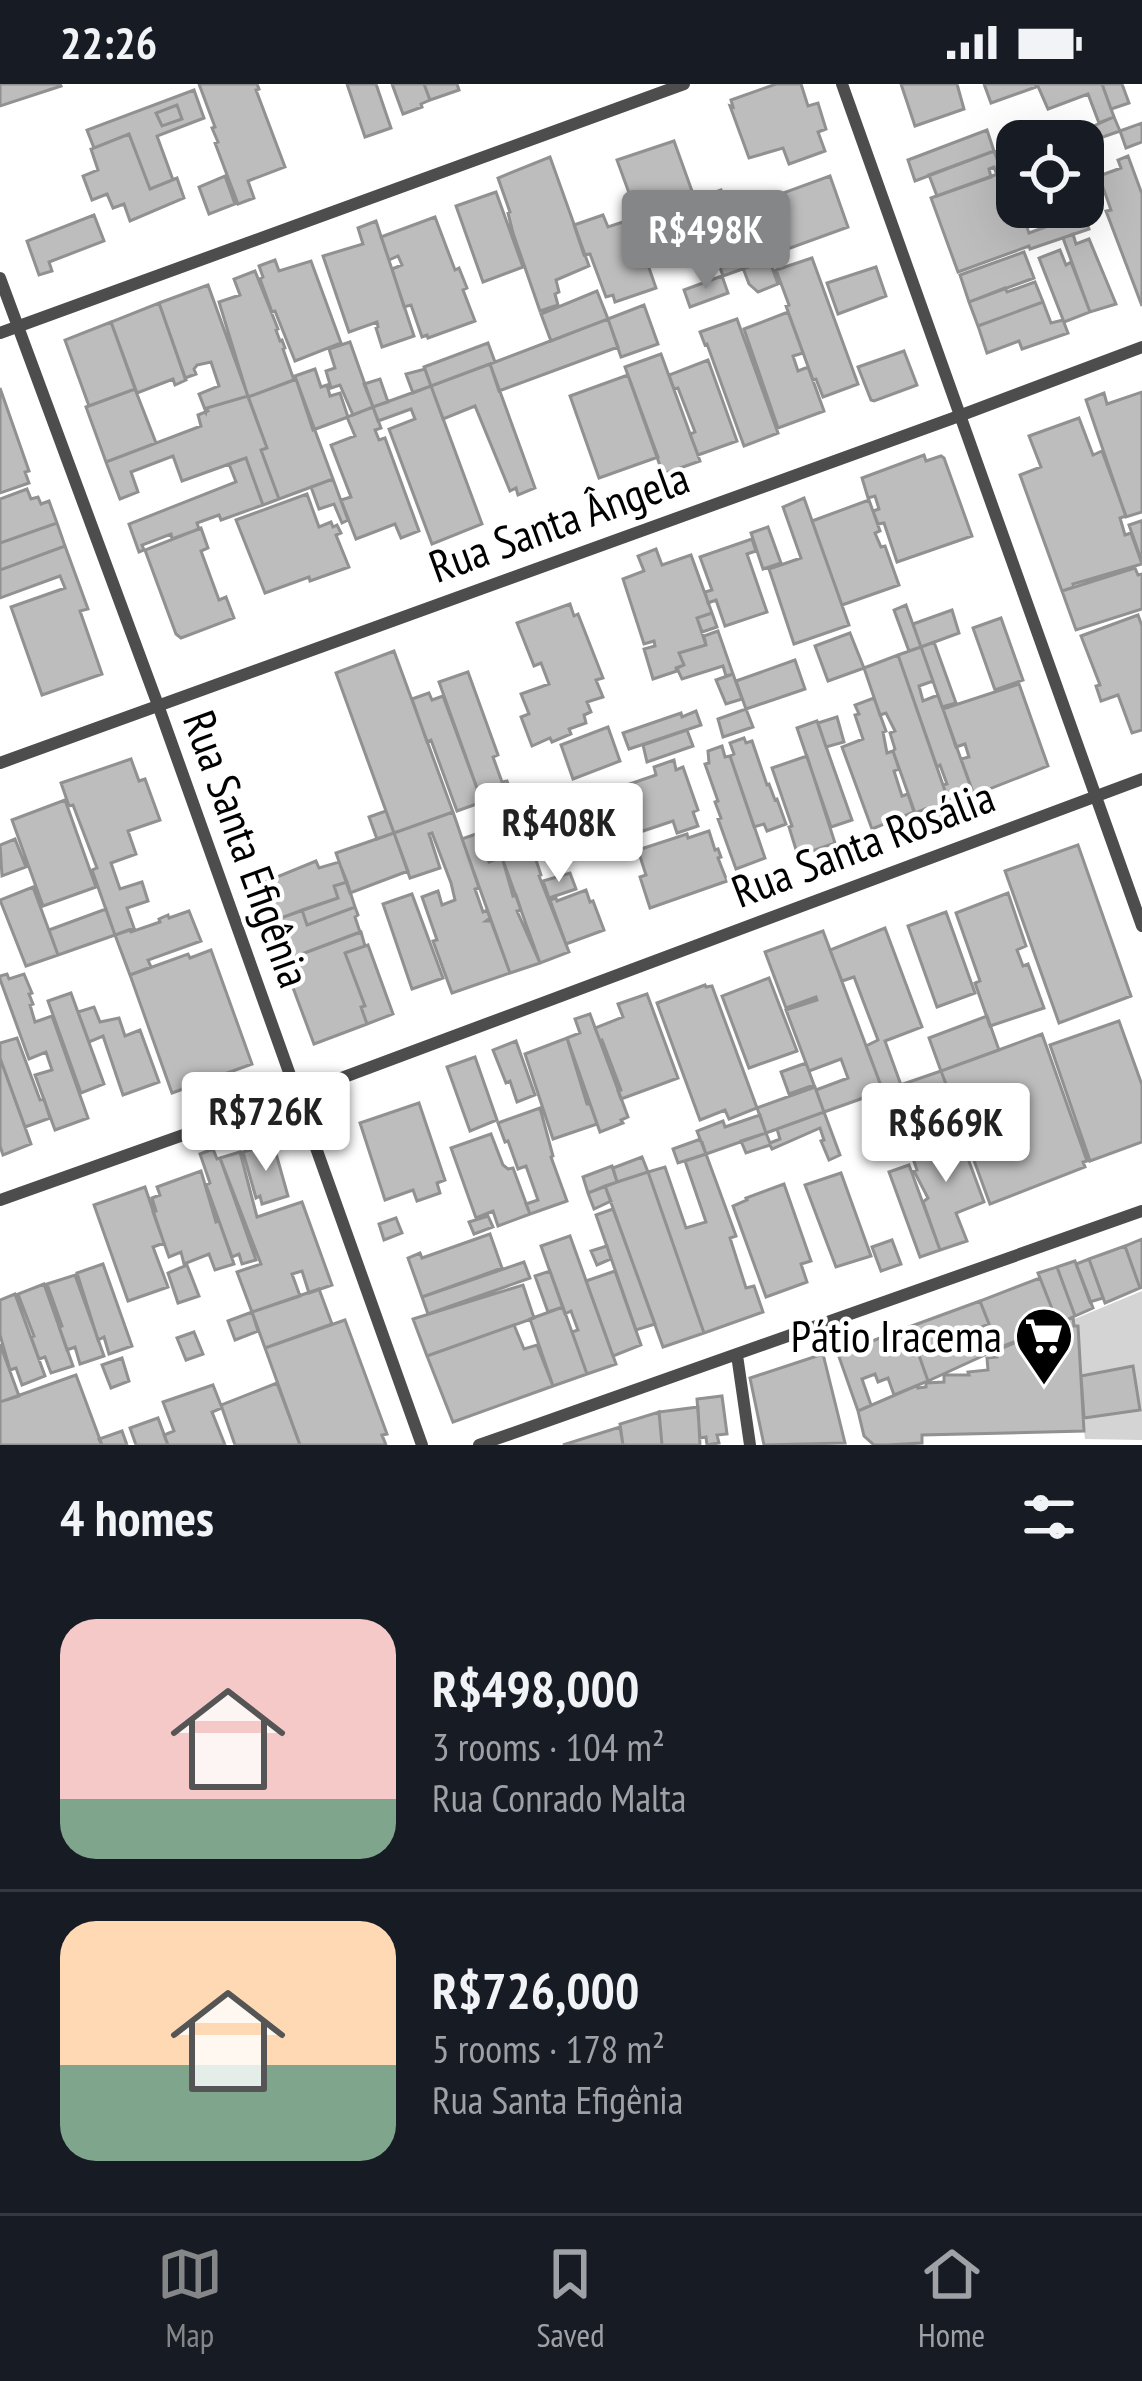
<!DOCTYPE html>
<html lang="en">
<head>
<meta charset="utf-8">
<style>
  body { margin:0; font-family:"PT Sans Narrow",sans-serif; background:#242831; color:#f1f3f6; height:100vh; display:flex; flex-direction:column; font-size:45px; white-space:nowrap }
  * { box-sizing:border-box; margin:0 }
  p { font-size:39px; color:#9ea1a6 }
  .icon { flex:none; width:66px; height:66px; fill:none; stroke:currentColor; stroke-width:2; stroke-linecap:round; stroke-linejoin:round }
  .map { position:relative; height:1361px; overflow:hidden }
  .side { display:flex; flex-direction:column; background:#171b24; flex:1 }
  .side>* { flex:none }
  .buttons { position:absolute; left:996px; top:36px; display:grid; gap:24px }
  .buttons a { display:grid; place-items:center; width:108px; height:108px; border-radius:24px; background:#171b24; box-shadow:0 12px 48px #0002; font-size:60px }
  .price { position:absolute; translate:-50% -102px; padding:0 27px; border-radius:12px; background:#fff; color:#222; font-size:39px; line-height:78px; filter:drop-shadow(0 3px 6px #0008) }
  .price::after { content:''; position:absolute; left:50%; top:72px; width:36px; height:27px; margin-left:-18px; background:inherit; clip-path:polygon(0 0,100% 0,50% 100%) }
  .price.current { background:#858687; color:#fff }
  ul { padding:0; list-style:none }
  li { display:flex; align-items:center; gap:36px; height:300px; padding:0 60px }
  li+li { border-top:3px solid #363941 }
  li span { display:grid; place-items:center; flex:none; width:336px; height:240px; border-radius:36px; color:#555 }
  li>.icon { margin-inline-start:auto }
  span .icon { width:144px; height:144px; fill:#fffc; stroke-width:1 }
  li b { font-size:51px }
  h2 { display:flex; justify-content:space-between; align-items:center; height:144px; padding:0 60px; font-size:51px }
  .status { display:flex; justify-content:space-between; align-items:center; height:84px; padding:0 60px; background:#171b24; direction:ltr }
  .status svg { height:33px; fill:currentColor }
  .dock { display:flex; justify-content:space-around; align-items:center; height:168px; border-top:3px solid #363941; background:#171b24; font-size:33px; color:#9ea1a6 }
  .dock a { display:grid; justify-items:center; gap:6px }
  .dock .current { color:#858687 }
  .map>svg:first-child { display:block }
</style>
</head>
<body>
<div class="status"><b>22:26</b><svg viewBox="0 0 49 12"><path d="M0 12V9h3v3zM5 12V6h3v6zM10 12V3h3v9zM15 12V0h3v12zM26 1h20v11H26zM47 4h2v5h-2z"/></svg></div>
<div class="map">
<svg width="1142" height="1361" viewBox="0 0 1142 1361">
  <rect width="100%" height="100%" fill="#fff"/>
  <path fill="#d4d4d4" d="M1142,1207V1356L1085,1355L1072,1236Z"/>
  <path fill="#bdbdbd" stroke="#919191" stroke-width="3" fill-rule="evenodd" d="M0,0H60L61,2L0,22Z
    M199,0H257L259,5L256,6L285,83L248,97L254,114L238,120L215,59L218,58L212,44L215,43Z
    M347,0H376L391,44L365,53Z
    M392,0H424L430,16L421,20L422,23L403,30Z
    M424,0H457L459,6L430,16Z
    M776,0H801L808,22L818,19L826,45L818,48L825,67L789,80L783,64L749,74L730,22L733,23L731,16Z
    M901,0H957L964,25L915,42Z
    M984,0H1035L1036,3L991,19Z
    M1037,0H1102L1114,33L1099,39L1088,10L1048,25Z
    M1102,0H1122L1129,19L1111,25Z
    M194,6L204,34L157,52L173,96L150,105L129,50L94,64L87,46ZM177,21L182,35L162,42L156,29Z
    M177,21L182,35L162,42L156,29Z
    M1114,33L1120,47L1083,60L1078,49Z
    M1142,39V58L1126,64L1120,47Z
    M987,46L994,67L915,97L908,76Z
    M129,50L150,105L177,94L184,114L130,137L124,120L113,124L107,110L92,116L83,92L98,86L91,65Z
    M674,57L706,146L662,161L652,134L640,139L617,76Z
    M1017,60V83L1002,89L995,68Z
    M994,67L1002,89L997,91L994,83L989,85L991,93L937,112L929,91Z
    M1128,72L1142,110V222L1106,127L1111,126L1099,92L1121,84L1118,76Z
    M550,73L589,182L556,196L559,208L555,210L558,221L540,227L513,149L508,129L510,128L498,94Z
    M1017,83V123H1020L1029,149L1059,138L1054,123H1081L1089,145L1030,165L1029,162L958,188L931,114Z
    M225,92L235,120L209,130L199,103Z
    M830,92L848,143L760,175L742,124Z
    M721,106L748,183L723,192L696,115Z
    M496,108L523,183L483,198L456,122Z
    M94,131L104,157L49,178L52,187L39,191L27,157Z
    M603,131L608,143L632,135L656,204L615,218L613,211L606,213L590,170L584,171L574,141Z
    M435,133L455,186L459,184L467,204L463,206L475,237L428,254L427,251L422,253L411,221L404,223L392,185L402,181L398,172L389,176L381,153Z
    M376,137L414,252L382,263L376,244L378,243L377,238L349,248L323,172L363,160L358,144Z
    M1073,150L1076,160L1089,155L1116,220L1090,228L1063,154Z
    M1060,166L1066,181L1071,178L1090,228L1064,238L1039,174Z
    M1024,168L1034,194L969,218L960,191Z
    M812,174L858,300L823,313L816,295L813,296L786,222L789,221L776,186Z
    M769,175L778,200L758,208L749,200L743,184Z
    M275,176L279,187L311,177L341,259L295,277L275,227L272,228L260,195L263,193L259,182Z
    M876,183L886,212L838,230L827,199Z
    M255,187L278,245L276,246L280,257L282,256L285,264L283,265L294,296L248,313L219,218L240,211L234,195Z
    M722,192L728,209L690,223L684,206Z
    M1035,198L1043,218L978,242L969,218L1005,204L1007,208Z
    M208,201L248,312L207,324L206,328L199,310L219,302L211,278L197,281L194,285L196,290L185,294L159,219Z
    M597,207L608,235L551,257L541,230Z
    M1043,218L1051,239L1063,236L1068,249L1022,265L1019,257L987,269L978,242Z
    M159,219L186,296L175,301L173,295L137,309L111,238Z
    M644,221L658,260L621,273L608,235Z
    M788,228L803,269L793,272L798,287L808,283L824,327L778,344L744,245Z
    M608,235L618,263L499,307L490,280Z
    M737,235L778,349L744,362L707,260L705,261L700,248Z
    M111,238L135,305L89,322L65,256Z
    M350,258L373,323L353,331L340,301L331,304L326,287L335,284L329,265Z
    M488,259L495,278L431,302L424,283Z
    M904,267L917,301L874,317L871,316L858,283Z
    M661,270L700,377L663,390L625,283Z
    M708,276L737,357L698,371L690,350L695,348L678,304L674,305L669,291Z
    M490,280L535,404L518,411L516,404L510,407L475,322L443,335L431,302Z
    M315,285L321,303L327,301L330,312L340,309L348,333L313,346L295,292Z
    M425,285L431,302L413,309L406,290Z
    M628,291L658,373L599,394L570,312Z
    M296,295L333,395L279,415L261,366L267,364L248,313Z
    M380,295L388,318L373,323L364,300Z
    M431,302L482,440L432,460L389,345L415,335L411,325L378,337L373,323Z
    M0,304L29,387L25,388L29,399L0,409Z
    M135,305L156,359L106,378L86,323Z
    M1142,308V428L1126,433L1086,316L1104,309L1107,320Z
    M248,312L267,364L261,366L279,415L263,421L246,374L182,397L173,372L131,388L138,408L120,415L106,378L201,342L198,331L208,327L207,324Z
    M373,323L381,344L375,346L379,356L385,354L419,447L401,454L395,440L356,455L341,416L351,413L331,361L355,352L347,333Z
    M1079,334L1093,371L1102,367L1126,432L1120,434L1125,451L1131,449L1142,480L1073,500L1074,503L1062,507L1020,391L1041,383L1029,352Z
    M924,371L926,377L941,372L944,374L972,452L897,478L884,439L878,440L873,427L879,425L875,412L868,414L862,394Z
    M246,374L263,421L221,436L219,431L197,439L199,445L172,455L171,450L142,461L144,466L139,468L129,440L236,398L229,380Z
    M333,395L348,436L342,439L334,420L319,425L311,403Z
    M27,405L31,415L38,413L41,420L49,417L57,439L0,459V415Z
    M307,410L319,443L331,438L333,443L337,441L341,449L336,451L349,483L310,497L309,493L265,509L236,436Z
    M804,414L849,541L794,560L769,485L801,474L783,423Z
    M869,416L880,447L875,449L881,463L885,462L899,501L842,521L812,437Z
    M1141,437L1142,440V478L1129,441Z
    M57,439L65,462L0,486V459Z
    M768,443L781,479L763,485L751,449Z
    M201,444L208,464L201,467L219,516L226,513L234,534L181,554L176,550L145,466Z
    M752,455L756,467L747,470L767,528L725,542L716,516L708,519L705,508L712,506L700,473Z
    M65,462L88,525L80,527L102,590L42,611L11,523L65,504L60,492L0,514V486Z
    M656,465L662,481L691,471L712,529L697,534L706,561L679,569L684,581L676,584L677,587L653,595L644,565L655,562L654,557L644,560L623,495L644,487L638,472Z
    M1135,484L1138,491L1142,490V525L1076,546L1062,507Z
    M570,520L574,532L578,530L603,594L596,596L603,613L587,618L591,628L584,631L586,639L569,645L571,650L552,658L550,654L532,662L521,633L529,630L521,610L549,600L541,579L534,582L517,539Z
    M906,521L921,563L909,567L894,526Z
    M952,526L959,549L921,563L913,540Z
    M712,529L717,543L702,548L697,534Z
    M1138,531L1142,542V646L1132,649L1118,611L1101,617L1096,602L1100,601L1081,552Z
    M1001,534L1023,596L995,606L973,544Z
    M718,547L733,590L726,592L723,582L682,595L677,584L684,581L679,569L706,561L704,552Z
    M850,549L864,584L828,597L815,562Z
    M934,558L956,619L942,623L921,563Z
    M921,563L933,597L919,602L923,617L938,611L978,723L953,731L943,701L947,700L940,681L937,683L898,571Z
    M394,567L453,728L394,749L336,589Z
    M898,571L952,727L943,729L945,735L930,740L925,725L915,729L893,667L895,665L890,649L895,647L886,629L880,631L864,584Z
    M795,576L805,605L746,625L736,597Z
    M468,588L498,671L493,673L502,698L507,697L511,708L482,718L439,598Z
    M733,590L742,615L726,620L716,596Z
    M1019,600L1048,682L974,711L961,675L969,673L965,660L956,663L943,625Z
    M429,609L432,616L443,612L482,718L457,727L431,656L427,658L412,615Z
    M874,614L886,647L883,648L887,669L893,667L899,685L894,687L902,712L908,710L914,728L872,745L842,663L863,655L855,631L859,630L855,621Z
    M746,625L753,643L723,653L718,635Z
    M696,627L701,641L629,665L623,649L681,629L682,633Z
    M837,633L844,658L826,663L818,639Z
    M817,637L852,736L831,743L797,644Z
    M608,643L620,677L573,695L561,661Z
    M687,646L693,662L647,678L643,661Z
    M744,654L746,659L752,657L767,701L769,700L775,716L777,715L786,740L767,747L764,740L754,743L730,672L734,670L730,659Z
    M722,662L725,673L730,672L765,774L736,785L718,735L721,734L715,718L718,717L705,680L709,679L708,667Z
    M807,672L835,759L798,772L789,743L792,742L772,684Z
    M131,675L139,697L145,695L160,736L128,747L136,770L111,779L120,805L142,798L148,817L127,824L134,844L115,851L92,786L97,784L73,721L69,722L61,699Z
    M674,676L676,686L683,683L698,726L693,728L698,742L677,749L673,737L637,749L621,703L656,691L654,683Z
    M65,716L96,803L43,822L12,736Z
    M386,727L394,749L377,755L369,733Z
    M453,728L479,804L475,805L483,828L487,826L490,834L486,837H491L510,889L452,909L433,857L437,856L422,813L438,807L442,821L455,816L451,799L432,749L429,750L440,784L410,794L394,749Z
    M709,747L715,766L718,765L721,773L718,774L727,797L650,824L640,793L646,791L638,766L687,750L688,754Z
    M394,749L408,787L350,809L336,769Z
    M479,749L489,778L502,773L513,812L516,811L521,826L517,827L540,879L510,889L462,755Z
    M15,755L26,783L2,792L0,761Z
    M524,759L526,763L531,761L541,791L539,792L569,868L540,879L500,768Z
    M1078,761L1131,912L1059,939L1005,787Z
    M316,777L319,784L339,778L347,798L334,802L338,814L275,836L262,799Z
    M570,789L576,805L549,814L543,797Z
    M347,798L355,823L307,841L302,826L338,814L334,802Z
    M33,803L58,871L26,882L0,816Z
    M586,806L590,818L593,817L604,846L566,860L550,816L556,814L557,817Z
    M1008,809L1026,862L1017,866L1023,882L1028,880L1044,924L990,942L975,899L980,897L956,829Z
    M412,810L443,894L412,905L383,820Z
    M355,823L358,831L355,833L360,848L283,877L268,839L302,826L307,841Z
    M106,825L115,851L58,871L49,846Z
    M189,827L201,857L148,876L151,883L130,891L115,851L130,846L131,848L160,838L159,835L168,831L169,834Z
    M946,828L975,909L937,923L908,842Z
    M885,844L922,943L885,957L901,1001L883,1007L866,962L878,956L854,893L842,897L830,866Z
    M823,847L883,1007L824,1028L816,1006L848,994L841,975L809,987L786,926L817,916L816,913L786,924L765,868Z
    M361,848L365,862L345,869L365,922L361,923L367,940L314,960L283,877Z
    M368,861L393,930L367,940L361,923L365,922L345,869Z
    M211,866L252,980L172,1009L130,891L188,870L190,874Z
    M7,890L9,895L24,890L32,909L29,910L33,920L30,921L35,938L52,932L88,1034L55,1046L35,991L52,986L46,968L29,975L0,895V892Z
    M769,894L797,967L749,984L722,912Z
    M705,901L706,903L712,902L757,1024L729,1035L725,1026L700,1036L657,919Z
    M71,909L104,1000L81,1009L48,917Z
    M647,910L678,994L621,1015L618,1007L621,1006L602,956L600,957L595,944L623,933L618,920Z
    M94,923L100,938L119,934L125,952L140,946L159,998L123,1011L103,952L89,958L78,928Z
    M590,930L628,1033L621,1036L623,1039L600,1048L567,954L580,949L575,935Z
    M987,932L999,966L941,987L929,954Z
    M1119,937L1142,1001V1058L1090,1077L1050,961Z
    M1042,950L1087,1077L1083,1078L1085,1083L990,1120L941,987Z
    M17,954L40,1016L44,1015L50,1034L25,1043L0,974V959Z
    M567,954L587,1020H590L597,1040L553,1055L525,970Z
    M516,957L535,1011L517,1018L510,997L506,999L493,966Z
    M475,973L497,1036L470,1047L447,983Z
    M0,974L31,1060L3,1071L0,1062Z
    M806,979L814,1001L789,1010L781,988Z
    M941,987L949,1008L891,1031L883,1007Z
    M815,1003L824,1028L766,1049L757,1024Z
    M419,1019L445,1096L437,1099L440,1109L417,1117L413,1106L385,1116L360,1039Z
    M540,1024L553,1072L551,1073L567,1117L530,1130L526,1120L538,1116L526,1082L518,1085L508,1057L505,1058L498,1039Z
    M824,1028L840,1071L829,1076L821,1057L824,1056L820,1044L772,1065L770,1061L746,1069L741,1057L766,1049L770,1059L780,1055L777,1045Z
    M760,1031L766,1049L706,1070L697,1047L723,1037L725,1043Z
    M894,1039L900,1056L883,1061L877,1045Z
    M957,1045L984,1118L956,1129L967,1157L940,1166L923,1118L928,1114L914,1087L917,1086L911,1069L914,1068L912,1062L922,1059L921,1056Z
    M491,1050L503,1081L508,1085L513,1084L530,1130L498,1142L493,1127L476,1134L451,1064Z
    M698,1056L702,1058L706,1070L678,1079L673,1065Z
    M273,1059L288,1112L262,1120L260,1112L256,1114L243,1068Z
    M213,1065L217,1075L220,1074L256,1176L242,1180L239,1170L232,1173L206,1101L210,1099L200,1070Z
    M240,1068L257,1133L302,1118L332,1201L309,1209L302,1187L292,1190L300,1212L252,1228L237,1188L261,1180L220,1074Z
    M706,1070L736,1152L730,1154L746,1204L754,1202L763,1228L704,1249L648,1088L665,1083L686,1144L706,1138L685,1077Z
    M642,1073L648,1088L617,1098L613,1084Z
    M909,1081L940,1166L920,1173L889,1088Z
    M612,1082L617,1098L588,1109L583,1093Z
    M201,1087L216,1138L219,1137L234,1180L215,1186L209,1170L184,1180L181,1168L169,1173L153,1128L156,1127L152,1114L160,1111L157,1103Z
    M648,1088L704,1249L663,1263L605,1102Z
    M841,1089L871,1172L836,1183L805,1101Z
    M784,1100L811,1177L801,1180L807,1198L766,1213L733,1122L747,1116L746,1114Z
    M605,1102L611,1117L594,1125L588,1109Z
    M145,1103L164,1159L153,1163L168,1203L128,1217L94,1121Z
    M613,1125L655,1240L636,1246L596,1131Z
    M488,1132L493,1143L474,1150L469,1138Z
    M396,1134L402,1149L384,1156L379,1140Z
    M490,1150L502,1184L422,1213L408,1174L420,1169L422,1174Z
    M570,1152L616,1280L587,1290L572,1248L578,1246L571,1227L565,1230L541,1162Z
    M1142,1155V1203L1140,1204L1125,1162Z
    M892,1156L901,1180L881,1187L872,1163Z
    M607,1162L611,1175L597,1181L591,1167Z
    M1125,1162L1140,1204L1105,1219L1089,1175Z
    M1089,1175L1103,1214L1090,1218L1076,1180Z
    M1075,1177L1093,1224L1075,1232L1057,1183Z
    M524,1178L530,1194L428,1230L422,1213Z
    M103,1180L132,1262L109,1270L104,1253L98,1256L77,1189Z
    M187,1181L199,1212L178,1219L168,1189Z
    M1057,1183L1075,1232L1058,1240L1038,1189Z
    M550,1187L563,1223L548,1228L535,1192Z
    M615,1187L641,1261L613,1272L586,1197Z
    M75,1191L104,1272L80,1280L75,1263L67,1266L59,1243L62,1242L47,1200Z
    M1040,1194L1058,1240L989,1268L979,1244L989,1240L980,1217Z
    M44,1200L73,1282L51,1289L45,1273L39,1275L31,1253L34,1252L18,1210Z
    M523,1201L534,1234L427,1272L413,1235Z
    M319,1205L332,1240L265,1264L252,1228Z
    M15,1210L45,1292L22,1301L16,1284L10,1286L0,1251V1216Z
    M980,1217L989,1240L979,1244L989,1269L928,1297L909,1243Z
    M563,1223L587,1290L553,1302L530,1235Z
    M252,1228L258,1247L235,1256L228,1237Z
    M1073,1233L1074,1242H1078L1084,1347L922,1351V1359L887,1361H874L864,1352L858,1327L918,1301V1304L926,1303V1299L944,1298V1291H969L968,1288L988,1286L987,1274L997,1273L996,1267Z
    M345,1236L387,1350L382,1351L386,1361H300L265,1264Z
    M514,1241L524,1265L537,1261L553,1302L453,1338L427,1272Z
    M909,1243L928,1297L894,1311L888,1294L878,1298L875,1290L862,1295L871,1321L858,1327L838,1270Z
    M194,1248L203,1270L186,1276L177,1254Z
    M0,1260L19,1312L0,1318Z
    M823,1270L845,1359L764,1361L750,1294Z
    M122,1274L129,1297L111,1304L102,1281Z
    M1133,1282L1140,1326L1084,1334L1081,1292Z
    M76,1291L102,1361H0V1318Z
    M277,1299L300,1361H235L221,1321Z
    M213,1301L222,1324L212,1328L225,1361H168L164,1351L174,1347L163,1318Z
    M722,1312L727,1350L717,1351L719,1359L707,1361L706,1353L700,1354L697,1315Z
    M698,1323L700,1361H662L659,1328Z
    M659,1328L662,1361H623L620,1340Z
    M158,1334L168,1361H136L130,1344Z
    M620,1343L623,1361H563Z
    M122,1347L127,1361H102L99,1355Z"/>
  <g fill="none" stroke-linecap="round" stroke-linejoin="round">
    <path stroke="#4d4d4d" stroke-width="12" d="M842,0L1142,842
      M0,194L158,621L422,1361
      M0,249L684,0
      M0,679L959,332L1142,263
      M0,1116L296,1011L1142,695
      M737,1271L750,1361
      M479,1361L1142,1127"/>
  </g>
  <defs>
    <g id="supermarket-pin" transform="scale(3)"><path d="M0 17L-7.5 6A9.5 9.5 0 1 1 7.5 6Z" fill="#000" stroke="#fff"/><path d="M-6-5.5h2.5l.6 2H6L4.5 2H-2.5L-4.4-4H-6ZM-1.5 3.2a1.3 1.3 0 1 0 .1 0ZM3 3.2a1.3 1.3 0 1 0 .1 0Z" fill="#fff"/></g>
  </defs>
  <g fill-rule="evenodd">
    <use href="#supermarket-pin" x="1044" y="1252"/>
  </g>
  <g text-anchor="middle" stroke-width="9" stroke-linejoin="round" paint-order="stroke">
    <g font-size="45" fill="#000" stroke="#fff">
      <text transform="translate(559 438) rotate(-20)" y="16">Rua Santa Ângela</text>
      <text transform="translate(863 760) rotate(-21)" y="16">Rua Santa Rosália</text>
      <text transform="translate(247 765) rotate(70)" y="16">Rua Santa Efigênia</text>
    </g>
    <g font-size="45" fill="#000" stroke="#fff" text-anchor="end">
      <text x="1002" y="1268">Pátio Iracema</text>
    </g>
  </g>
</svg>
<div class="buttons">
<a><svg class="icon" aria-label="locate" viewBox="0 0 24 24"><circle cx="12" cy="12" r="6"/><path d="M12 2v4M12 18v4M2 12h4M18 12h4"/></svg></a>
</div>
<b class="price current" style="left:706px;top:208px">R$498K</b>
<b class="price" style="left:559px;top:801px">R$408K</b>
<b class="price" style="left:266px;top:1090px">R$726K</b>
<b class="price" style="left:946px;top:1101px">R$669K</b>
</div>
<section class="side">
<h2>4 homes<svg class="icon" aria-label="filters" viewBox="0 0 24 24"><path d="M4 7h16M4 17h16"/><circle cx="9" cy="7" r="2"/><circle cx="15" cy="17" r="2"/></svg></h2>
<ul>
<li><span style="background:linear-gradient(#f6c9c9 75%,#7fa58c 0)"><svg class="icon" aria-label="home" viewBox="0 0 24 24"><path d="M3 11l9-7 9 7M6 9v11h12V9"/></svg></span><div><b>R$498,000</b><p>3 rooms · 104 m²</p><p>Rua Conrado Malta</p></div></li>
<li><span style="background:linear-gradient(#ffd9b3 60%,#7fa58c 0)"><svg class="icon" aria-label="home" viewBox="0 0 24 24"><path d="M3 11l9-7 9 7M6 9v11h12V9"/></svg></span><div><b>R$726,000</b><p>5 rooms · 178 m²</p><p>Rua Santa Efigênia</p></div></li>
</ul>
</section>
<nav class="dock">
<a class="current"><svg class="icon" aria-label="map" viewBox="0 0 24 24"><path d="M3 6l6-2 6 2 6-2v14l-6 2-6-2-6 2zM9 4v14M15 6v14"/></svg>Map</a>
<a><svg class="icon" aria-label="saved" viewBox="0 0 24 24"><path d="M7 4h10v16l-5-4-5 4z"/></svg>Saved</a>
<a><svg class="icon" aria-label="home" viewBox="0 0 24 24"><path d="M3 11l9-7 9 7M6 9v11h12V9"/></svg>Home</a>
</nav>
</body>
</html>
